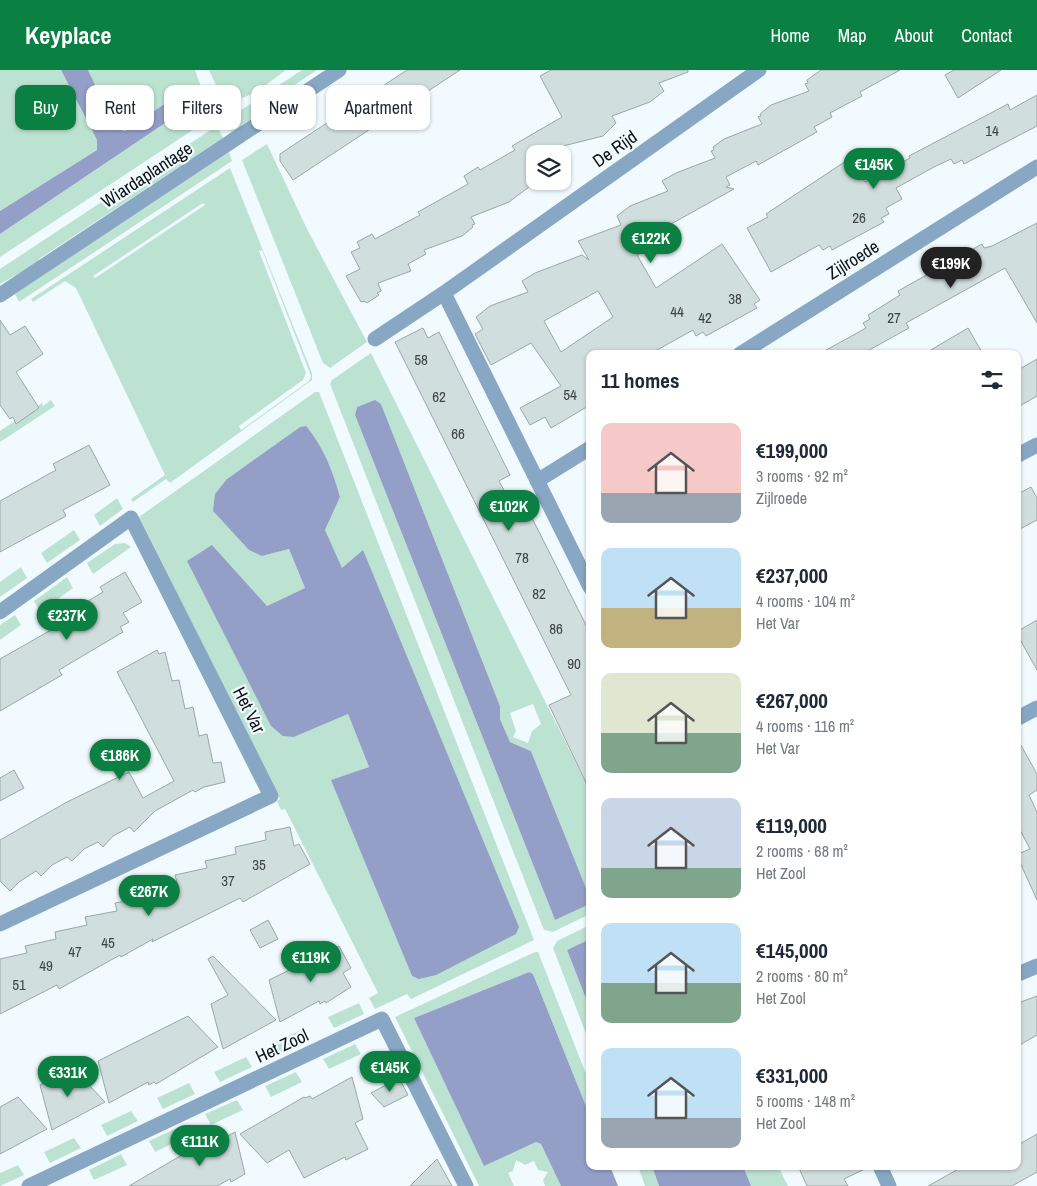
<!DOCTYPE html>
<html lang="en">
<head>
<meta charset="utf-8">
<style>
  body { margin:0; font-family:"Archivo Narrow",sans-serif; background:#f6f6f7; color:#1f2937; height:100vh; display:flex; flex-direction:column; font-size:19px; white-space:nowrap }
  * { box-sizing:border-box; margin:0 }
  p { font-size:16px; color:#747a83 }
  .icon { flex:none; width:28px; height:28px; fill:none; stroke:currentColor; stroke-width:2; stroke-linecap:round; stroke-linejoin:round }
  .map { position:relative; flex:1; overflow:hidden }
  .sheet { position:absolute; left:586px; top:280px; width:435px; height:820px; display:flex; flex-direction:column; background:#fff; border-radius:10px; box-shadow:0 1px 4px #0004 }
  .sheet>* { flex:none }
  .banner { position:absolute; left:15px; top:15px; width:475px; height:45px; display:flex; gap:10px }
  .controls { position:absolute; left:526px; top:75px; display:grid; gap:10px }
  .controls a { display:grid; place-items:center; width:45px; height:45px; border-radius:10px; background:#fff; box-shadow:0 1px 4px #0004; font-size:25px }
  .price { position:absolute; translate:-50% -42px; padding:0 11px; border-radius:18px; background:#0b8043; color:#fff; font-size:16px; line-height:32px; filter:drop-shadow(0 1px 2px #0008) }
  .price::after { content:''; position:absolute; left:50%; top:30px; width:15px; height:11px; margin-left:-8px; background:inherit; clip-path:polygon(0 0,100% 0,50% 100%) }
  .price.on { background:#222; color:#fff }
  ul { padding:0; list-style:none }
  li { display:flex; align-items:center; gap:15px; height:125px; padding:0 15px }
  li span { display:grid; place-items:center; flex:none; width:140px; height:100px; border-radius:10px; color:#555 }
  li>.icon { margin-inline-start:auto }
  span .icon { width:60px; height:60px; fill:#fffc; stroke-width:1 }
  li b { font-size:21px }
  h2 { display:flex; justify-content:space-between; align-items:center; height:60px; padding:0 15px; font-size:21px }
  .chip { padding:0 18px; border-radius:10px; background:#fff; box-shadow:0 1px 4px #0004; font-size:18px; line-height:45px }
  .chip.on { background:#0b8043; color:#fff }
  header { display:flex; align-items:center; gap:30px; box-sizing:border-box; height:70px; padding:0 25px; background:#0b8043; color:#fff }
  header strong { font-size:24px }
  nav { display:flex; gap:28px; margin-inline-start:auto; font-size:18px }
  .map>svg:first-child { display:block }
</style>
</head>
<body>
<header>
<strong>Keyplace</strong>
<nav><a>Home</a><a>Map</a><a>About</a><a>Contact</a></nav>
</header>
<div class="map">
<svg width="1037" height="1116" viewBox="0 0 1037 1116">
  <rect width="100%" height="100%" fill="#f1fbff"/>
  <path fill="#bce3d1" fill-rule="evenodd" d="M0,0H61L97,70V80L0,141Z
    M88,0H195L205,28L208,46L199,56L0,187V164L189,37L181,23L125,61L116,58Z
    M209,0H286C268,12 242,39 221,26Z
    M302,0H317L284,22L286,26L231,62L228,52L229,48Z
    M212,59L219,60L223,68L39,189L40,192L0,214V199Z
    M267,74L307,159L367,272L330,298L323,293L242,90Z
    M229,82L232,91L19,232L15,224Z
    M230,98L312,303V310L170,413L166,409L133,432L131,429L165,405L76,218L65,211L33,232L31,229ZM203,133L205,135L95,208L93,206ZM262,180L311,306L309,311L241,360L239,356L303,310L306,303L259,181Z
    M371,283L590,721V828L531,681L510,672L500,649V636L381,334L357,337L355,345L555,850L590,834V844L553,862L544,860L330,314L332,310ZM533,634L541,654L532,661L528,673L513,667L516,661L510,643Z
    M315,322H319L534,870L411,929L407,924L375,939L369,928L378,923L285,739L281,740L277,731L280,729L139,447ZM305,356C323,376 333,401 340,427L325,460L342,499L363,480L412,906L332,710L369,697L348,644L294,667L212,475L267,536L305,518L289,479L262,486L227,409L300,357Z
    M51,330L55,336L0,372V361L42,333L43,336Z
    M117,428L123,439L100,456L94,445Z
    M74,460L80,470L47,493L41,483Z
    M125,473L131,477L93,504L87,493L115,474Z
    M21,497L27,508L0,527V512Z
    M67,507L73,518L40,542L34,531Z
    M15,545L21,555L0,570V555Z
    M590,855V869L567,880L590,939V974L553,878L557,871Z
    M535,882H538L590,1014V1046L533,904L529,902L414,948L484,1095L536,1072L541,1074L561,1116H545L543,1110L548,1102L538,1100L534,1091L525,1095L516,1090L513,1101L508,1103L514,1116H479L395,947Z
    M359,933L364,944L334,958L328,947Z
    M301,960L307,971L277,985L271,974Z
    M355,974L361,984L329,999L323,989Z
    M246,987L252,997L220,1012L214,1002Z
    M296,1002L302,1012L271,1027L265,1016Z
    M189,1013L195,1024L163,1039L157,1028Z
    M237,1030L243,1040L211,1055L205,1044Z
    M131,1041L138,1051L107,1066L101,1055Z
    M179,1057L184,1068L155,1082L149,1071Z
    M74,1068L81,1078L50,1093L44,1082Z
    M121,1084L127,1095L94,1110L89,1100Z
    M18,1095L24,1105L0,1116V1103Z
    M638,1096H652L659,1116H645Z
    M743,1096H778L788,1116H751Z"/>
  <path fill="#949fc8" d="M61,0H88L116,58L125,61L182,22L189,37L0,164V141L97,80V70Z
    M375,330L381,334L500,636V649L510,672L531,681L590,828V834L555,850L355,345L357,337Z
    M306,356C323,376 333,401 340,427L325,460L342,498L363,480L519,857L516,864L436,905L419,909L412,906L331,710L369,697L348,644L294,667L283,666L271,656L187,491L212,475L267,536L305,518L289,479L262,486L249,480L213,441L215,424L227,409L300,357Z
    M590,869V939L567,880Z
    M529,902L533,904L590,1046V1096H610L618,1116H561L541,1074L536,1072L484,1096L414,948Z
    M652,1096H743L751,1116H659Z"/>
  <path fill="#d1dede" stroke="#9ba7a7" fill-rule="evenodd" d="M407,0H460L293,110L280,91V84Z
    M551,0H688V2L659,13L664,21L650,32L612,46L616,53L603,66L563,76L569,87L562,94V84H535V111H537L509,132L471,147L475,154L472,155L473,157L462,166L424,180L426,184L408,194L411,201L378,213L381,221L377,223L379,225L367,233L364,231L361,232L346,206L360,199L351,182L360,178L357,172L372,164L375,169L420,145L418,142L468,114L464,106L478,97L480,100L515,80L512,76L562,47L540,6Z
    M821,0H900L860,22L862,26L830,43L832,47L814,57L817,62L758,95L756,91L726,107L730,115L726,117L734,119L671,154L676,163L637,185L656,218L722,174L760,230L754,234L757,238L706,266L703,262L696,266L693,260L650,284H590V335L551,358L545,347L530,355L520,338L561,316L531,273L491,295L475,264L483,259L476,247L490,236L528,222L522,211L535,203L582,185L589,190L578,171L621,155L617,146L630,136L668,121L662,111L676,103L715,88L711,81L714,80L713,77L724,69L762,54L758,47L761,46L760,44L771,35L809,21L805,14L808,13L807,10ZM598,221L613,247L561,282L544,251Z
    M954,0H1001L958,28L945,5Z
    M1037,25V56L964,94L962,90L954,94L951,89L934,97L896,118L902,129L886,138L889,144L881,148L884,152L832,180L830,176L823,180L819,175L771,202L747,158L768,147L766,144L849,89L865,112L910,88L909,86L1008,34L1010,40Z
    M1037,153V253L1005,198L906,253L909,258L862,284H819L866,258L863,253L870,249L868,245L900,225L898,221L982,174L984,178L992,176Z
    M0,250L10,265L25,256L43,284L16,302L39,338L16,354L13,347L10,349L0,335Z
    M423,258L428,268L439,262L510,405L499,411L518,446L528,440L590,563V721L549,635L571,625L395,272Z
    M968,258L983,284H924Z
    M1037,289V326L1018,337V300Z
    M89,375L110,415L63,440L66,446L0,482V431L56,400L53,394Z
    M1031,417L1037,428V450L1018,460V424Z
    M125,502L142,532L123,543L129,552L120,557L123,562L59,600L62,605L0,641V589L51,560L48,555L103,522L100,517Z
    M1037,550V600L1018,566V561Z
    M157,580L159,584L165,582L172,611L179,610L185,639L193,637L199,666L207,664L213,693L221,692L225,712L204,717L195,722L193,720L155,741L134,762L130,757L113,766L103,777L98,772L84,779L72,791L67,787L52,795L41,806L36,801L19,812L10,821L0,811V770L67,732L129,702L143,728L174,711L117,602Z
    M1018,670L1037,704V720L1029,725L1037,742V830L1018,788V784L1030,779L1018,756Z
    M14,700L24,718L0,731V708Z
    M290,757L294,776L299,774L310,794L243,832L240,828L152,872L153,869L121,887L120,885L59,919L57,915L0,944V889L27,883L25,876L56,869L55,862L87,855L85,847L117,841L115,833L146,827L145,819L177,812L175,805L207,798L205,791L236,784L235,777L266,770L265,762Z
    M268,850L278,869L260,878L250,860Z
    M339,876L351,898L343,903L351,917L326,933L325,931L320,934L319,931L280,952L269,910Z
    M213,886L276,950L223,979L211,934L228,925L208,889Z
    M1037,926V965L1018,976V933Z
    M188,946L218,977L156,1014L154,1012L149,1015L148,1012L109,1033L98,991Z
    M72,997L105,1032L52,1060L40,1015Z
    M352,1007L363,1049L355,1053L368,1079L346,1090L345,1087L304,1108L289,1080L267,1093L240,1064L304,1027L305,1028L310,1026L312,1029Z
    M399,1008L408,1025L384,1037L371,1023Z
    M18,1027L47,1059L0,1084V1037Z
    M235,1062L245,1104L231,1112L230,1109L217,1116H129L187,1082L193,1081L195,1084Z
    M1037,1064V1102L1012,1116H928L964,1096H1018V1075Z
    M437,1089L452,1116H410Z
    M798,1096H871L844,1109L848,1116H807Z"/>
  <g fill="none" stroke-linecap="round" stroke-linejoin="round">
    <path stroke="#87a7c4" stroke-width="15" d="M0,225L339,0
      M375,269L444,223
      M740,284L1037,97
      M1018,385L1037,375
      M537,411L590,378
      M590,517L444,223L759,0
      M0,542L131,448L271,726L0,854
      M1018,648L1037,638
      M1018,904L1037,896
      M880,1096L889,1116
      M29,1116L382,949L466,1116"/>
  </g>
  <g text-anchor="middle" stroke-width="4.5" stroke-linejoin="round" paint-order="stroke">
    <g font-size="15" fill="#3f4546">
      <text x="992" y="66">14</text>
      <text x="859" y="153">26</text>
      <text x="735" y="234">38</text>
      <text x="677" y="247">44</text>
      <text x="705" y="253">42</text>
      <text x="894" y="253">27</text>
      <text x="421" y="295">58</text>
      <text x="570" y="330">54</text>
      <text x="439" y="332">62</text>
      <text x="458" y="369">66</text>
      <text x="522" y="493">78</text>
      <text x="539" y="529">82</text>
      <text x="556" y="564">86</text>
      <text x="574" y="599">90</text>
      <text x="259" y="800">35</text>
      <text x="228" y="816">37</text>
      <text x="108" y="878">45</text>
      <text x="75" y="887">47</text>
      <text x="46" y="901">49</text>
      <text x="19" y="920">51</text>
    </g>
    <g font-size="18" fill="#0e1214" stroke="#f1fbff">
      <text transform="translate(615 79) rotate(-35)" y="6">De Rijd</text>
      <text transform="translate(147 105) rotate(-33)" y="6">Wiardaplantage</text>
      <text transform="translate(853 190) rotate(-32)" y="6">Zijlroede</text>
      <text transform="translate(249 640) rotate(63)" y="6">Het Var</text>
      <text transform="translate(282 976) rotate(-25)" y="6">Het Zool</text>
    </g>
  </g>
</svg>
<div class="controls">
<a><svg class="icon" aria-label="layers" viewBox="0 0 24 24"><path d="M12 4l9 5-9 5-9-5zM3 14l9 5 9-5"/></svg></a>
</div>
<b class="price" style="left:874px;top:120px">€145K</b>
<b class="price" style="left:651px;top:194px">€122K</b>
<b class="price on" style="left:951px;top:219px">€199K</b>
<b class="price" style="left:509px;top:462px">€102K</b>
<b class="price" style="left:67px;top:571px">€237K</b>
<b class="price" style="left:120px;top:711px">€186K</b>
<b class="price" style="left:149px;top:847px">€267K</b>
<b class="price" style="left:311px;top:913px">€119K</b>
<b class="price" style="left:390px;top:1023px">€145K</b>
<b class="price" style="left:68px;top:1028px">€331K</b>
<b class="price" style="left:200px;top:1097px">€111K</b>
<div class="banner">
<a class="chip on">Buy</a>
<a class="chip">Rent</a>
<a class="chip">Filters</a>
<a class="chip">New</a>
<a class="chip">Apartment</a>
</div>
<section class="sheet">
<h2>11 homes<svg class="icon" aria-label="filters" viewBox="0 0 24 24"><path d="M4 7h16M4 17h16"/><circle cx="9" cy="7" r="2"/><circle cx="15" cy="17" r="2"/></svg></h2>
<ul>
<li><span style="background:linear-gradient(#f6c9c9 70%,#9aa5b1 0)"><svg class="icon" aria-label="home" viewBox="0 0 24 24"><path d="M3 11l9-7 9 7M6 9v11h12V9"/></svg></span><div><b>€199,000</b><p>3 rooms · 92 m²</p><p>Zijlroede</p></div></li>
<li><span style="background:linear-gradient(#bfe0f5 60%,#c2b280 0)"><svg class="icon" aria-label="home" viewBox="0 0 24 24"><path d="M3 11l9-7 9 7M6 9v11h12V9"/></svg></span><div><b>€237,000</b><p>4 rooms · 104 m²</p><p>Het Var</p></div></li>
<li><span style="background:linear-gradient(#dfe7d0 60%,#7fa58c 0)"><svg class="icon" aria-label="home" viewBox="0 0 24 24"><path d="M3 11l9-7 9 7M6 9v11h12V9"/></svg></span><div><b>€267,000</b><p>4 rooms · 116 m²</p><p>Het Var</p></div></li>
<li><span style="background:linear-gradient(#c9d6e8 70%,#7fa58c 0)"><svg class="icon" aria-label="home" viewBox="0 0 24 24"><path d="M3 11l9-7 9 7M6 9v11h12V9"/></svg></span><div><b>€119,000</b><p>2 rooms · 68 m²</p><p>Het Zool</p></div></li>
<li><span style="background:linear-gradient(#bfe0f5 60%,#7fa58c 0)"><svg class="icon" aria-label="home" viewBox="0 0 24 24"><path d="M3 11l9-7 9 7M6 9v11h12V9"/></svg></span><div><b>€145,000</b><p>2 rooms · 80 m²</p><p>Het Zool</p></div></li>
<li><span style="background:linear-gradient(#bfe0f5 70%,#9aa5b1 0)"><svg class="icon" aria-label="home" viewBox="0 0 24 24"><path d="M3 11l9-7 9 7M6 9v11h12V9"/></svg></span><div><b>€331,000</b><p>5 rooms · 148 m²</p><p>Het Zool</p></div></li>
</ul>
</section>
</div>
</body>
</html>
